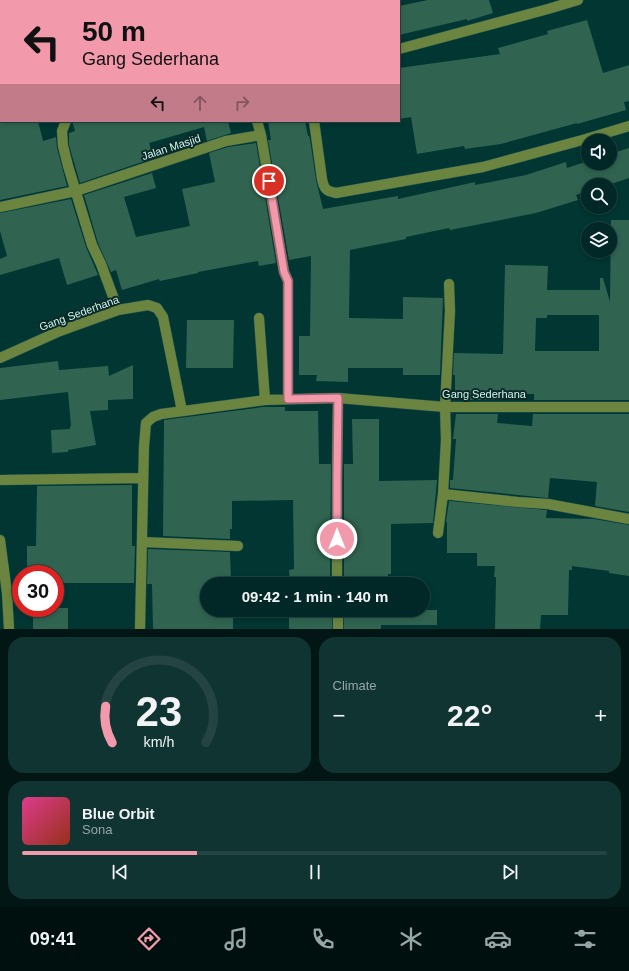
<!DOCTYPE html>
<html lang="en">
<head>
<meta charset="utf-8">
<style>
	body { margin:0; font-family:Arial,sans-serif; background:#0f3432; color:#f1f3f6; height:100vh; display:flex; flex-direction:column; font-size:15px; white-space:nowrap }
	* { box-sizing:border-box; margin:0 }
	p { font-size:13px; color:#96a6a7 }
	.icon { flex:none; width:22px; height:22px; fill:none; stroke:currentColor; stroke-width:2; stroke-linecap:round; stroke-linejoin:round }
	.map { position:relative; height:629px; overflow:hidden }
	.sheet { display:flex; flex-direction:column; gap:8px; padding:8px; background:#011615; flex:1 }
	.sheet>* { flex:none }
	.top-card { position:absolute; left:0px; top:0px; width:400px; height:122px; box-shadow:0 2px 6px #0003,0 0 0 1px #234443; background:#f29aac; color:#111; overflow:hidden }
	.fabs { position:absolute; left:581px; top:134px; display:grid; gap:8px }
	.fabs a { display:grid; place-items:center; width:36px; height:36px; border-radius:50%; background:#012826; box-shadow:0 2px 6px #0003,0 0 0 1px #234443; font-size:20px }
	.speed { position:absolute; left:12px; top:565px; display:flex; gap:8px; font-size:20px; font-weight:700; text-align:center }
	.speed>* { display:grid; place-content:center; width:52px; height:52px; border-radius:50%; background:#012826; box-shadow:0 2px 6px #0003,0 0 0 1px #234443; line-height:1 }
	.speed .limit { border:6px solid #d22; background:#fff; color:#111 }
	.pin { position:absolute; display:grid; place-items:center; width:34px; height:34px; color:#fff; margin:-17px; border:2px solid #fff; border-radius:50%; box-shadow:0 1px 4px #0007 }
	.me { position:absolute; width:44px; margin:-22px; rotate:0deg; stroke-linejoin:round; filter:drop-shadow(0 0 3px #0008) }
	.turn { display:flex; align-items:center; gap:14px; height:84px; padding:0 16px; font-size:18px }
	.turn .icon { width:52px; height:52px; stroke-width:2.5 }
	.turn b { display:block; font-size:28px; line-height:34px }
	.lanes { display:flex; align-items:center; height:38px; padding:0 16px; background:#0003; justify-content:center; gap:20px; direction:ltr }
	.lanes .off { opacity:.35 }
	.big { font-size:30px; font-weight:800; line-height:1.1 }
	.sheet .widget { flex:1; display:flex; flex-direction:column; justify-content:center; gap:6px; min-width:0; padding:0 14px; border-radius:16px; background:#0f3432 }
	.sheet .dial { align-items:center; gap:0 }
	.dial svg { height:104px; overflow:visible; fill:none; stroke:#234443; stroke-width:7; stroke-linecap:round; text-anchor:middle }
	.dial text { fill:#f1f3f6; stroke:none }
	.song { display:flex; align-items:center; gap:12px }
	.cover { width:48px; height:48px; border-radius:6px; background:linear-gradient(135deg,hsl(330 70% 55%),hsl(10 70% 35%)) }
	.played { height:4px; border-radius:2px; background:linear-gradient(90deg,#f29aac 30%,#234443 30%) }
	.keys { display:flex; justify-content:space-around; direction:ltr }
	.heat { display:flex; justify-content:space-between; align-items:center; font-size:22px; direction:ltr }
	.sheet .tiles { flex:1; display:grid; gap:8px; grid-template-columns:1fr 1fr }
	.widget:last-child { grid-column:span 2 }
	.trip { position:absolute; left:200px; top:577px; width:230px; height:40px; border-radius:20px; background:#012826; box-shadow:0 2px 6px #0003,0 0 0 1px #234443; font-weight:800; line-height:40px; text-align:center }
	.tabs { display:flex; height:64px; justify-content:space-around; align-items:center; background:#00100f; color:#96a6a7 }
	.tabs .icon { width:28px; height:28px }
	.tabs .active { color:#f29aac }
	.tabs b { font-size:18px; color:#f1f3f6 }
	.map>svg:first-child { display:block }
	.building { fill:#306450; fill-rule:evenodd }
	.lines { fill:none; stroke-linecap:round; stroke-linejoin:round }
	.minor-casing { stroke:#225551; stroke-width:11 }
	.minor { stroke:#6b8540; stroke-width:10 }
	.route-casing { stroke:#9d6470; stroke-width:10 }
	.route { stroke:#f29aac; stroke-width:7 }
	.labels { text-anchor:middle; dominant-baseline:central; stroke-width:4; stroke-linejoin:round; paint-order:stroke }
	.street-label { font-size:11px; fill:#cdf7f1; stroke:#0d2a27 }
</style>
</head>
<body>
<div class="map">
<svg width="629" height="629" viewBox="0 0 629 629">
	<rect width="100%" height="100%" fill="#013632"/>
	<path class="building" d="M428 0H489L493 13 467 21V19L399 35V6Z
		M587 20 603 73 629 65V101L624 102 626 110 577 124V123L501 144 465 149 464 146 417 154 411 117 399 119V68L500 54 498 48 548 34 547 31Z
		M0 121H38L43 141 56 137 57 148 67 186 0 200Z
		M72 121H228L231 133 207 141 204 127 149 143 153 155 147 157 148 160 80 183 69 145V133L75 131Z
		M268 121H305L308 136H309L310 139 316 180 323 209 398 196V199L475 182V185L526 175 566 162 567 168 588 161V163H610V154L629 148V178L608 185H588V191L576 195 578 200 536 213 450 230 449 228 406 237V239L350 250 349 318 403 319V297L443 298 440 375H403V368H348V382L316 381 317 375H299V336H310L311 256 289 260 268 140H271Z
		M256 143 276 263 259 266 258 261 198 272V273L160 281 159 279 122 290 116 270 111 272 98 243 84 195 152 173 156 188 124 197 136 237 190 226 182 189 215 182 209 153 228 147Z
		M71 199 86 247 98 275 67 285 59 258 0 275V259L7 256 0 231V213Z
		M611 220H629V400H534V394H500V400H457L458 392H455V375H453L454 353 503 354 505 265 548 266 547 290H600V278H603L610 302ZM547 315H599V351H535L536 318H547Z
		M187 320H234L233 368H186Z
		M58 361 59 370 108 366 109 376 133 365V399L108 400V410L90 411 96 445 68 450V452L52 453 51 430 70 429V427L71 426 68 392 0 400V368Z
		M263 407H285V411H318L319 464H331L330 584H290L289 570 294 569 293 500 232 501V529H230V539L163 536 164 420Z
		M456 414H498L497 423 532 426 533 414H629V512L595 506 597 482 550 478 548 498 450 488V480H453L456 439H453Z
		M352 419H379V481L437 480 433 523 391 524V574H388V584H344V464H353Z
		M132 485V546H135L134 583H55V574H27V546H36L37 486Z
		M449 501 547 510 546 518 594 519 629 525V576L609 573V571L572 566V570H569L568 615H541L540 629H495L496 577H494L495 566H477V553H447V522H446Z
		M148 549 230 552 231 580H250V584H207V610H250V614L233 615V629H153L152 584H147Z
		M33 608H68V629H33Z
		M289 610H332V629H289Z
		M344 610H437V625H381V629H344Z"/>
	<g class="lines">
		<g class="minor-casing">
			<path id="minor" d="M42 0 43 1
				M225 0V1
				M120 1 123 0
				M399 49 548 9 578 0
				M0 54H1
				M66 121 62 131 63 146 68 166 92 245 101 264 118 310
				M257 121 261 135 284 272 288 281V399
				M314 121 322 179C324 189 326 191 336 193L483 167 586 139 629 126
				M0 207 76 191 226 141 261 135
				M259 318 265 400
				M0 358 60 331 118 310 148 305 157 308 163 317 182 411
				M0 480 143 478
				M443 494 518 502 548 504 629 519
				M438 533 443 494 446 440 445 407 450 311 449 284
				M0 540 7 593 9 629
				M142 542 238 546
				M337 584V478L338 398
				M338 610V629
				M140 629 144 446 146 423 153 417 161 414 265 400 338 398 445 407H629"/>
		</g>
		<use href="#minor" class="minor"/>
	</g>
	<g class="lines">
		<g class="route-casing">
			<path id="route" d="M269 181 284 272 288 281V399L338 398 337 478V539"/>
		</g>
		<use href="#route" class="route"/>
	</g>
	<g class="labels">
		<g class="street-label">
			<text transform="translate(171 147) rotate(-18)">Jalan Masjid</text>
			<text transform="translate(79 313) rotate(-20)">Gang Sederhana</text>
			<text x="484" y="394">Gang Sederhana</text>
		</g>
	</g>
</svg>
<div class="fabs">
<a><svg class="icon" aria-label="sound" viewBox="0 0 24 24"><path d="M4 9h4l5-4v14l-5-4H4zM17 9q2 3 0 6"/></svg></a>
<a><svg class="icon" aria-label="search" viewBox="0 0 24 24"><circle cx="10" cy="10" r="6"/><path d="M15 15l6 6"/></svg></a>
<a><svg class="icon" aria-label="layers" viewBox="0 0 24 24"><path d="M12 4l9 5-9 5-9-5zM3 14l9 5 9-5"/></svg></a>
</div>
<div class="speed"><div class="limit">30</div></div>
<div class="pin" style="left:269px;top:181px;background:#d93025"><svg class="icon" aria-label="arrive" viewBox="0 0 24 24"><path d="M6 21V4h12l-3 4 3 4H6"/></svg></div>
<svg class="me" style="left:337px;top:539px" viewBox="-20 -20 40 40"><circle r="17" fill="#f29aac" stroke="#fff" stroke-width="3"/><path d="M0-11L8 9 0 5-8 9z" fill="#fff"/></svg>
<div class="trip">09:42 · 1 min · 140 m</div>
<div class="top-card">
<div class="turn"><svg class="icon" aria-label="left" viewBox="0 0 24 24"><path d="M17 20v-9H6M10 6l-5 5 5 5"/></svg><div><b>50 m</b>Gang Sederhana</div></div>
<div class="lanes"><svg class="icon" aria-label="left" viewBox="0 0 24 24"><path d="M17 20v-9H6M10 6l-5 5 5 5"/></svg><svg class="icon off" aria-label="ahead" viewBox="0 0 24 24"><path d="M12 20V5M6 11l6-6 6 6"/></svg><svg class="icon off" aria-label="right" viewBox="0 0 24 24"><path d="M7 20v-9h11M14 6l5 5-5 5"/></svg></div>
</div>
</div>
<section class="sheet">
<div class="tiles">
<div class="widget dial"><svg viewBox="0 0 100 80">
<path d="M14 69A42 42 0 1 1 86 69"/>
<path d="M14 69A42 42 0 0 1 9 41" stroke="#f29aac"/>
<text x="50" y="56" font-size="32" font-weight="700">23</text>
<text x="50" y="72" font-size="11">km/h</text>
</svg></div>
<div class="widget"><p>Climate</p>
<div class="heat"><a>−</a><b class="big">22°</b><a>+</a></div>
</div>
<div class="widget">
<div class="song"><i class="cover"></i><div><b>Blue Orbit</b><p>Sona</p></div></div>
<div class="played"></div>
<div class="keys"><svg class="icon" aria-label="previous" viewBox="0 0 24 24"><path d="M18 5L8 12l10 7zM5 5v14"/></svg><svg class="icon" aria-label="pause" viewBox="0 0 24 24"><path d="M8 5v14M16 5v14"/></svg><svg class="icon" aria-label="next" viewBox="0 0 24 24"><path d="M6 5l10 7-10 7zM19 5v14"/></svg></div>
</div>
</div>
</section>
<nav class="tabs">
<b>09:41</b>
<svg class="icon active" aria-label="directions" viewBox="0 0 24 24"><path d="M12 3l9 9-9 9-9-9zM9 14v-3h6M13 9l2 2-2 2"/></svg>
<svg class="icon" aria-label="music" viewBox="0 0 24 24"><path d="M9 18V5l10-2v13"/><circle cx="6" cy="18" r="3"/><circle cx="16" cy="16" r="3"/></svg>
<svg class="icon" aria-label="phone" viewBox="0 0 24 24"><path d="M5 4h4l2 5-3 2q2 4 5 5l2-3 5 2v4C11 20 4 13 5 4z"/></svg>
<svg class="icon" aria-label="climate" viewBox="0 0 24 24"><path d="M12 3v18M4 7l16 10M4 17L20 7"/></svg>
<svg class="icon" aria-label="car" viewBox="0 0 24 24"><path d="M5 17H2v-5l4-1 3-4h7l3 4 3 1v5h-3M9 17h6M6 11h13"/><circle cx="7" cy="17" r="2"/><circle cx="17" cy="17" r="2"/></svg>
<svg class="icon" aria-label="filters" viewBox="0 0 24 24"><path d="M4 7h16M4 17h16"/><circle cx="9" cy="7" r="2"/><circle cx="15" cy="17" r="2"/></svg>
</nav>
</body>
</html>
